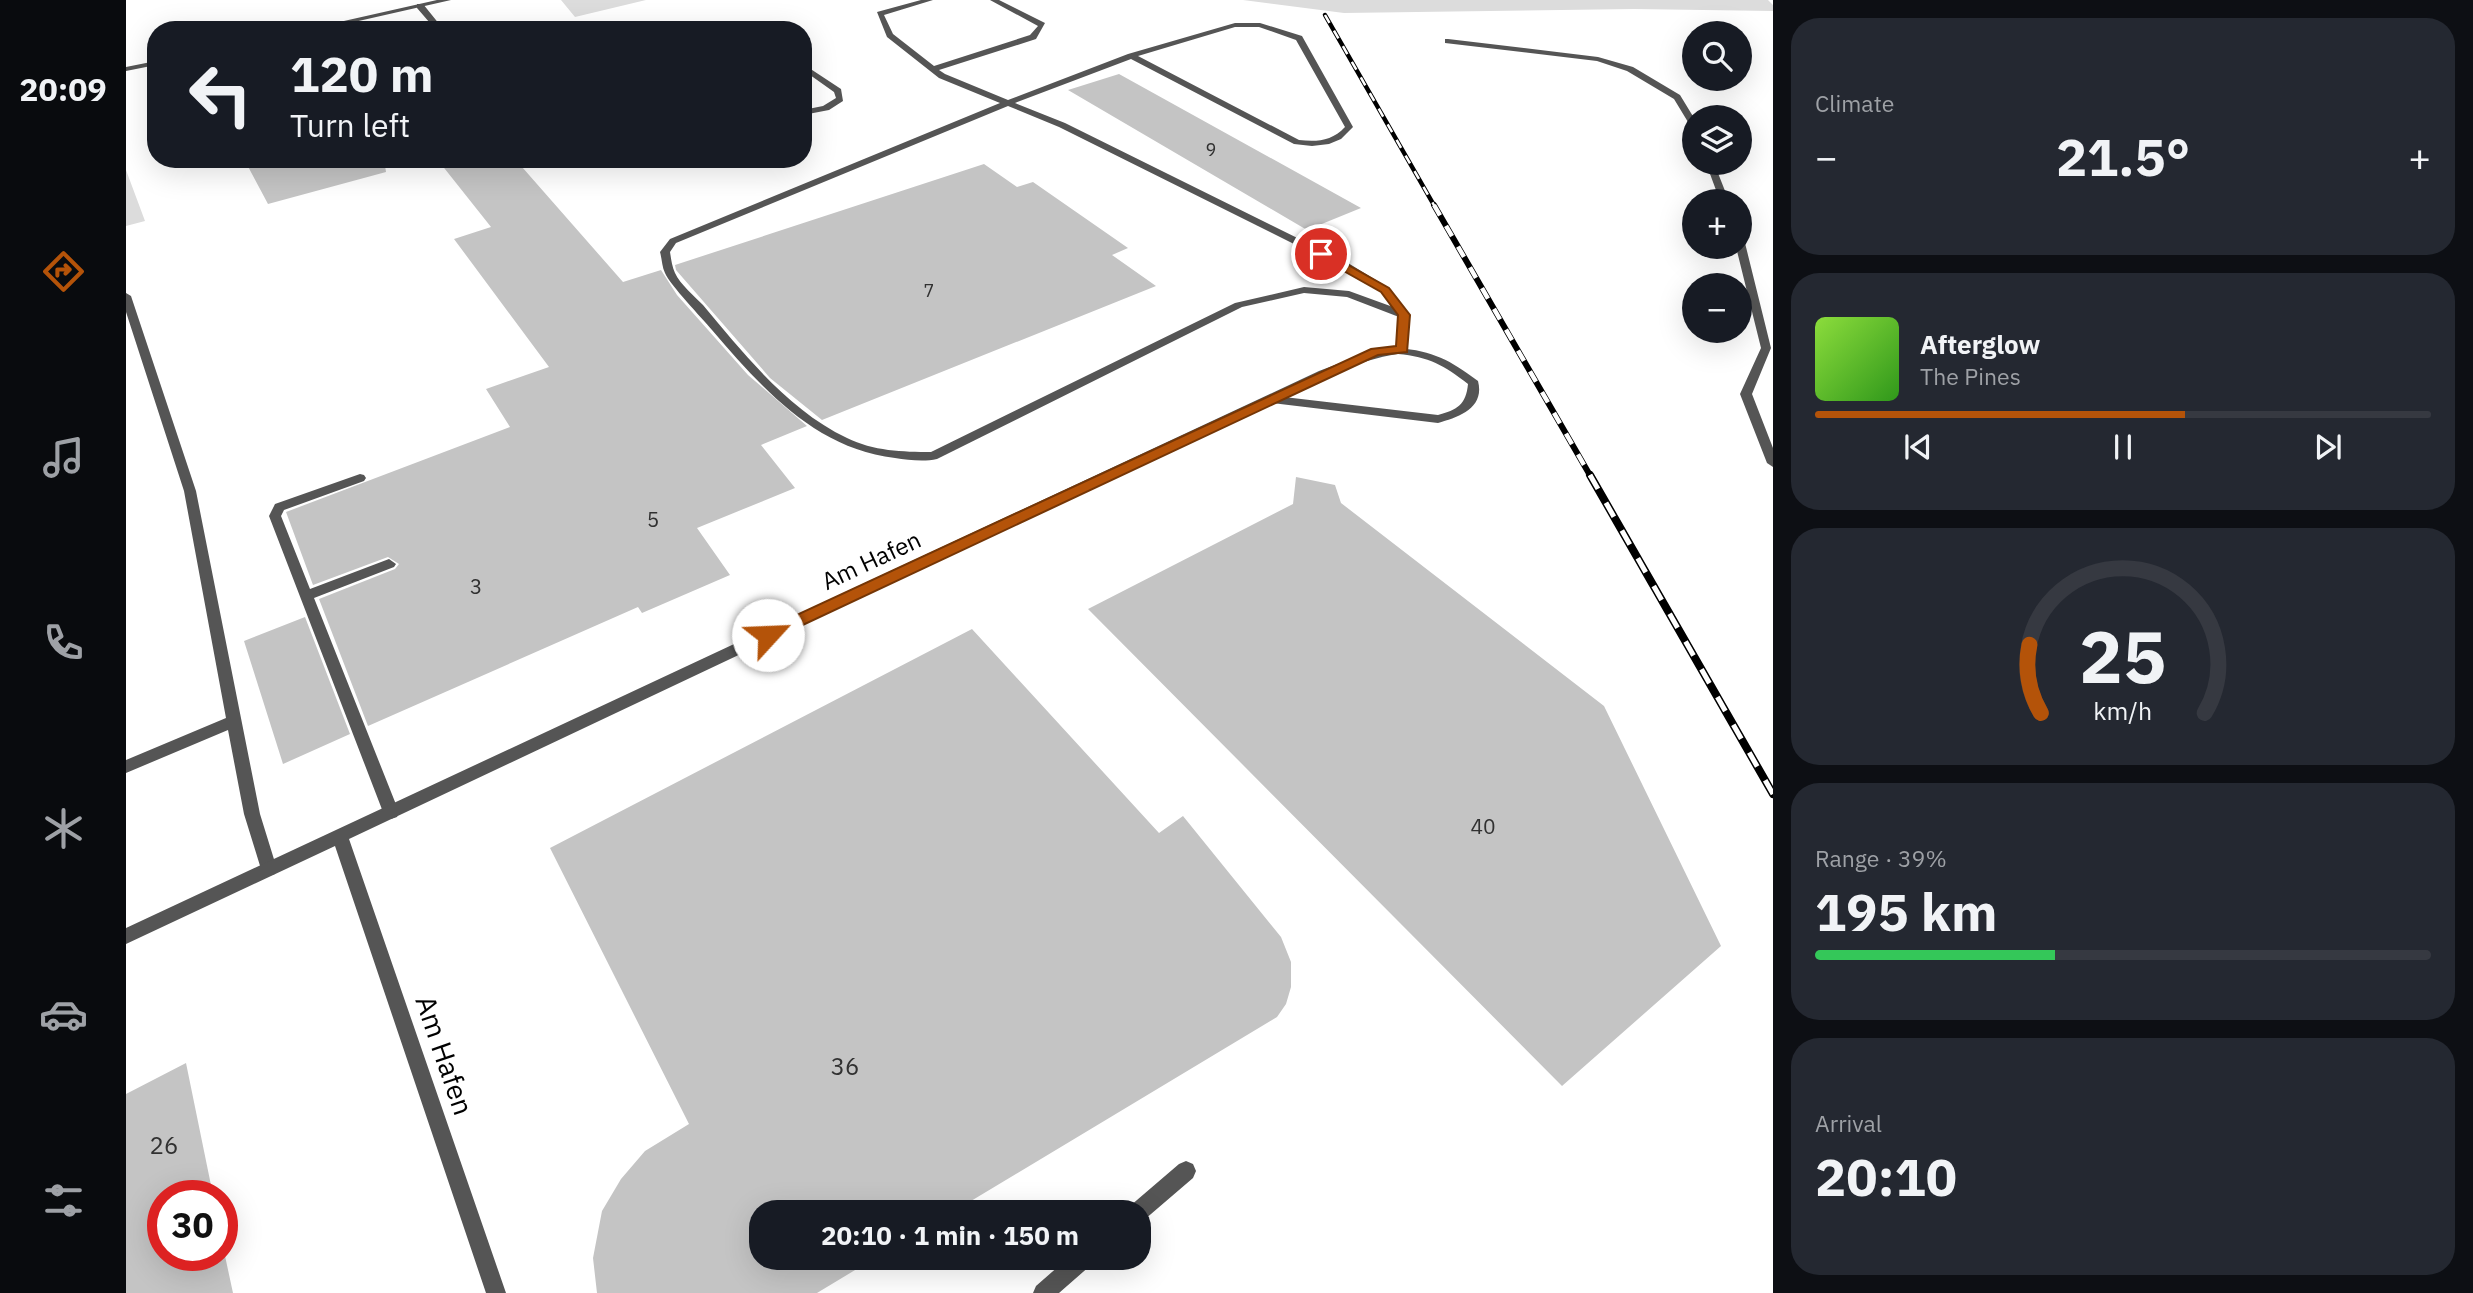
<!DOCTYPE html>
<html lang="en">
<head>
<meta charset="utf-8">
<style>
	body { margin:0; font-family:"IBM Plex Sans",sans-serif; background:#242831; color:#f1f3f6; height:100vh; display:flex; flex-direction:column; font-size:26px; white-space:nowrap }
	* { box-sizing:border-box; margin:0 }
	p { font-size:23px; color:#9ea1a6 }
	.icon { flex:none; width:38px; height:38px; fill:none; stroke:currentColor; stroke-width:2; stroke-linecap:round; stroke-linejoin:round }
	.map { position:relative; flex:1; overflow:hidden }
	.side { display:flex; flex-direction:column; gap:18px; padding:18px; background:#0d0f14; width:700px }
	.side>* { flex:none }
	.banner { position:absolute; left:21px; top:21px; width:665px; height:147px; border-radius:28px; box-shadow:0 7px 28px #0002; background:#171b24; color:#f1f3f6; overflow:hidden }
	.fabs { position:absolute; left:1556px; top:21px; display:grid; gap:14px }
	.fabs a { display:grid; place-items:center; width:70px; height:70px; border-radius:50%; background:#171b24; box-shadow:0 7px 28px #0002; font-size:35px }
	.speed { position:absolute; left:21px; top:1180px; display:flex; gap:14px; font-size:35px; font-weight:700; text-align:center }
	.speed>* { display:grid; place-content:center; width:91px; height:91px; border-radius:50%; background:#171b24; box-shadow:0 7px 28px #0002; line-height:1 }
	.speed .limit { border:10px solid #d22; background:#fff; color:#111 }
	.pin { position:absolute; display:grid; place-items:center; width:60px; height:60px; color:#fff; margin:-30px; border:4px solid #fff; border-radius:50%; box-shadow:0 2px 7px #0007 }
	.me { position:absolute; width:77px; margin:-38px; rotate:65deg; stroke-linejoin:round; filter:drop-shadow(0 0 5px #0008) }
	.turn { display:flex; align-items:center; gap:24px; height:147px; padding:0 28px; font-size:32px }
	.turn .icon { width:91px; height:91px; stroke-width:2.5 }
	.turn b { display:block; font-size:49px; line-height:60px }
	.big { font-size:52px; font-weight:700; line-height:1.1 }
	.side .widget { flex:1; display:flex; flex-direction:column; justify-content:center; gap:10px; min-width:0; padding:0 24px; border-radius:28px; background:#242831 }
	.side .dial { align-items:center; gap:0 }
	.dial svg { height:182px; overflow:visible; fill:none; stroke:#363941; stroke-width:7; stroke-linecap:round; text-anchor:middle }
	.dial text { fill:#f1f3f6; stroke:none }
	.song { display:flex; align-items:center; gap:21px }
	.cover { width:84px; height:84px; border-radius:10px; background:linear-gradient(135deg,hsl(90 70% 55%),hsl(110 70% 35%)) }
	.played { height:7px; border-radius:4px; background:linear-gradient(90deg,#b45309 60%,#363941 60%) }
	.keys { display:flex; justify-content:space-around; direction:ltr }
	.heat { display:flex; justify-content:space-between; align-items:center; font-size:38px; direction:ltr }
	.charge { height:10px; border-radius:5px; background:linear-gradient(90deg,#34c759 39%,#363941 0) }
	.trip { position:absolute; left:623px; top:1200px; width:402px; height:70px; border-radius:28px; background:#171b24; box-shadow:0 7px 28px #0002; font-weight:700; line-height:70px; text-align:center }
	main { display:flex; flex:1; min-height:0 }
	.tab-bar { display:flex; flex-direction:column; width:126px; justify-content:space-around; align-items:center; background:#090b0e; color:#9ea1a6 }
	.tab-bar .icon { width:49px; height:49px }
	.tab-bar .selected { color:#b45309 }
	.tab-bar b { font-size:32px; color:#f1f3f6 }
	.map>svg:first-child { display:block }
	.green { fill:#dcdcdc }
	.building { fill:#c4c4c4 }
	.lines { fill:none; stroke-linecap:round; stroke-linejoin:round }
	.service { fill:#555; fill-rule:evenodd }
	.minor { fill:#555; fill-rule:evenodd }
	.rail-far2-casing { stroke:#000; stroke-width:4.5 }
	.rail-far1-casing { stroke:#000; stroke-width:6 }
	.rail-casing { stroke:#000; stroke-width:8 }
	.rail-far2 { stroke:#fff; stroke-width:2.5; stroke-dasharray:9; stroke-linecap:butt }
	.rail-far1 { stroke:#fff; stroke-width:4.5; stroke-dasharray:12; stroke-linecap:butt }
	.rail { stroke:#fff; stroke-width:5; stroke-dasharray:16; stroke-linecap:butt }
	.route { fill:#b45309; stroke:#753606; stroke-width:2 }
	.labels { text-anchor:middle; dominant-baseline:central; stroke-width:5; stroke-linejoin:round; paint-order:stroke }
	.far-number-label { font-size:18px; fill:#313131 }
	.number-label { font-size:21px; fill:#313131 }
	.street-label { font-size:24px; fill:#000; stroke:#fff }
	.near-number-label { font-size:24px; fill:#313131 }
	.near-street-label { font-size:28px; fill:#000; stroke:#fff }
</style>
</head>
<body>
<main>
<nav class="tab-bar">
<b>20:09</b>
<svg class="icon selected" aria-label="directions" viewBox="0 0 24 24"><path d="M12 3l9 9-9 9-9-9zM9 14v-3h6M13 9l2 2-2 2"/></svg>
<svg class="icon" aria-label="music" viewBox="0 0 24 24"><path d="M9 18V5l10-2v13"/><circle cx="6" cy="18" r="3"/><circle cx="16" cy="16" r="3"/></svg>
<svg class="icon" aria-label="phone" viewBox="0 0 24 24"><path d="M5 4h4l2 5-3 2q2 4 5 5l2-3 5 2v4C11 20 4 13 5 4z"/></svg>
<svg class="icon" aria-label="climate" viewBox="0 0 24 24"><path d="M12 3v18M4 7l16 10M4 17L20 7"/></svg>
<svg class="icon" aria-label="car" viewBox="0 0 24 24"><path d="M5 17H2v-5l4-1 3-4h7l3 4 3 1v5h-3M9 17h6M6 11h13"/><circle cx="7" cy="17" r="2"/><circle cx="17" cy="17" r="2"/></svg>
<svg class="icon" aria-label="filters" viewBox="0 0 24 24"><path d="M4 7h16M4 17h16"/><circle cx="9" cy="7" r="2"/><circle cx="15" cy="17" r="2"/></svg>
</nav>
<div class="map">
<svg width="1647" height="1293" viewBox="0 0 1647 1293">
	<rect width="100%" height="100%" fill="#fff"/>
	<path class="green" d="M435 0H520L449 17Z
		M1117 0H1642L1647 5V11L1508 9 1218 13Z
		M0 170 19 221 0 226Z"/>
	<path class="building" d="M993 74 1235 208 1181 230 942 90Z
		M118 159H258L260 172 142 204Z
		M311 159H389L497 282 535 270 551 295 622 375 681 426 635 445 669 488 571 528 604 575 516 613 512 607 242 726 193 599 269 569 273 564 262 557 187 585 160 512 384 427 360 389 423 367 328 239 365 227Z
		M858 164 891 187 907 182 1002 248 986 255 1030 286 696 420 644 378 550 270 549 265Z
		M1170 477 1209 485 1215 503 1478 706 1595 946 1436 1086 962 609 1167 504Z
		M179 617 224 734 157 764 118 641Z
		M846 629 1033 833 1057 816 1155 937 1165 962V987L1160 1004 1151 1017 825 1213H635V1258H749L691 1293H471L467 1258 476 1211 495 1179 519 1151 563 1124 424 848Z
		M60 1063 87 1195H37V1255H96V1242L107 1293H0V1094Z"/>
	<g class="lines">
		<path class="service" d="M795 0H807L758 15 767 34 808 66 904 35 912 26 864 0H873L919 23 910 39 813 70 819 74 882 100 1002 54 1109 23H1134L1176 36 1227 127 1215 139 1203 144 1186 146 1168 144 1005 59 889 103 939 123 1222 263 1263 288 1283 315 1280 351H1272L1271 349 1273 317 1221 297 1178 293 1116 307 811 459C798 462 782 460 769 458 689 449 635 387 586 330 576 318 544 285 539 273 536 267 536 259 534 252L544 239 874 103 813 78 761 37 751 12ZM1109 27H1133L1170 40 1219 127C1206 141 1191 142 1173 140L1012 56ZM882 106 933 127 1214 267 1255 292 1267 307 1223 291 1178 287 1109 303 805 452C777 452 747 451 721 438 662 410 618 354 577 305 568 296 554 284 549 273 546 267 545 258 544 252L550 243Z
			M291 4H297L318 30H310L291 8Z
			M1322 39 1472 57 1507 67 1554 95 1568 118V128L1565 127 1548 99 1501 71 1471 61 1319 43V39Z
			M677 64 715 89 717 101 703 110 677 115V110L697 106 710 98 708 92 677 70Z
			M442 159H500L462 166Z
			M1580 163H1588L1603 201H1594Z
			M1614 240 1619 243 1645 348 1626 394 1647 448V467L1641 463 1614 394 1635 348 1610 247H1614Z
			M0 293 5 296 70 491 134 814 151 869 149 874 143 876 137 874 135 869 118 814 102 730 0 773V760L100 718 58 491 0 312Z
			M234 474 238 475 240 478 238 481 158 510 155 516 184 589 263 559 270 564 268 567 188 598 273 812 271 817 265 819 259 817 257 812 143 516 149 504Z
			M1060 1161 1067 1164 1070 1171 1067 1178 1018 1220 1013 1222V1213H1001L1004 1206 1053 1164Z
			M942 1258H968L965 1265 933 1293H907L910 1286Z"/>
		<path class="minor" d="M311 0H325L193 30H178Z
			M30 61V65L0 71V67Z
			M1272 348C1307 351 1324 360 1352 381 1359 408 1333 417 1312 423L1146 403 223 839 380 1293H360L209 846 0 944V928L1193 371 1243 352ZM1272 354C1303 357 1318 365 1342 384 1340 405 1331 410 1312 415L1158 397C1196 379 1231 360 1272 354Z"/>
		<g class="rail-far2-casing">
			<path id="rail-far2" d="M1199 15 1309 207"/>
		</g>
		<g class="rail-far1-casing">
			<path id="rail-far1" d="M1308 205 1465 477"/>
		</g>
		<g class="rail-casing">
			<path id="rail" d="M1464 475 1647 794"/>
		</g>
		<use href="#rail-far2" class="rail-far2"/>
		<use href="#rail-far1" class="rail-far1"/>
		<use href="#rail" class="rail"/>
	</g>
	<path class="route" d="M1191 252H1199L1263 288 1284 315 1281 352 1252 355 647 639H636V631L1245 349 1270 346 1272 315 1255 292 1191 256Z"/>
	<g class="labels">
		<g class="far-number-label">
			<text x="1085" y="149">9</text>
			<text x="803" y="290">7</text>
		</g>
		<g class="number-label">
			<text x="527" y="519">5</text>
			<text x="350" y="586">3</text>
			<text x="1357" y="826">40</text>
		</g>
		<g class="street-label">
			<text transform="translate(745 560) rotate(-25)">Am Hafen</text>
		</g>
		<g class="near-number-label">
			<text x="719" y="1066">36</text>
			<text x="38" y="1145">26</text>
		</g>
		<g class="near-street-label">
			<text transform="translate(319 1055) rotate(71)">Am Hafen</text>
		</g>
	</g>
</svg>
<div class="fabs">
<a><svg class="icon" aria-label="search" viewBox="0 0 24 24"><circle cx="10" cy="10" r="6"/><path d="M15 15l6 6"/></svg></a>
<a><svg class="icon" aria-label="layers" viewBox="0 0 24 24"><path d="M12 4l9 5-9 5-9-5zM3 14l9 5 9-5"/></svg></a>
<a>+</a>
<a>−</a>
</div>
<div class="speed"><div class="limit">30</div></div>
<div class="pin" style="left:1195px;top:254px;background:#d93025"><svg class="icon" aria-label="arrive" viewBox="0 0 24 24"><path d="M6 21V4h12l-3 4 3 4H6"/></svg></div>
<svg class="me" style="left:642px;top:635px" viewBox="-20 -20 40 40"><circle r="19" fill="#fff"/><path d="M0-13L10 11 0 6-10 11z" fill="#b45309"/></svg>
<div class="trip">20:10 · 1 min · 150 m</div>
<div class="banner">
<div class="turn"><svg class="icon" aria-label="left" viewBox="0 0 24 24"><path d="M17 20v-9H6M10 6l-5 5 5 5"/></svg><div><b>120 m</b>Turn left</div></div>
</div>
</div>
<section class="side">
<div class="widget"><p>Climate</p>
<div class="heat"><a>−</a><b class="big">21.5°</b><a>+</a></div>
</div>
<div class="widget">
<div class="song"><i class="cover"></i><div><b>Afterglow</b><p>The Pines</p></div></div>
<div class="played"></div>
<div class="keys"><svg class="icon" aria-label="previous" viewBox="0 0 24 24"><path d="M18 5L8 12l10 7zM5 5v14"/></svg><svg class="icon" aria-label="pause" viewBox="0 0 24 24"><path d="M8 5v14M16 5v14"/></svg><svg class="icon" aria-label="next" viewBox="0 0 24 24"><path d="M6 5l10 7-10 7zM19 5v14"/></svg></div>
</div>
<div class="widget dial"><svg viewBox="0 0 100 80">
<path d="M14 69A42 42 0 1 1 86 69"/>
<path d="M14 69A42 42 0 0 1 9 39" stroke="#b45309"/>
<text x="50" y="56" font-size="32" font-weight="700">25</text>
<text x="50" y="72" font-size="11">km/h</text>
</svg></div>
<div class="widget"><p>Range · 39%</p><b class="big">195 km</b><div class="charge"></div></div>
<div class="widget"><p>Arrival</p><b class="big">20:10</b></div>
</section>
</main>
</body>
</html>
